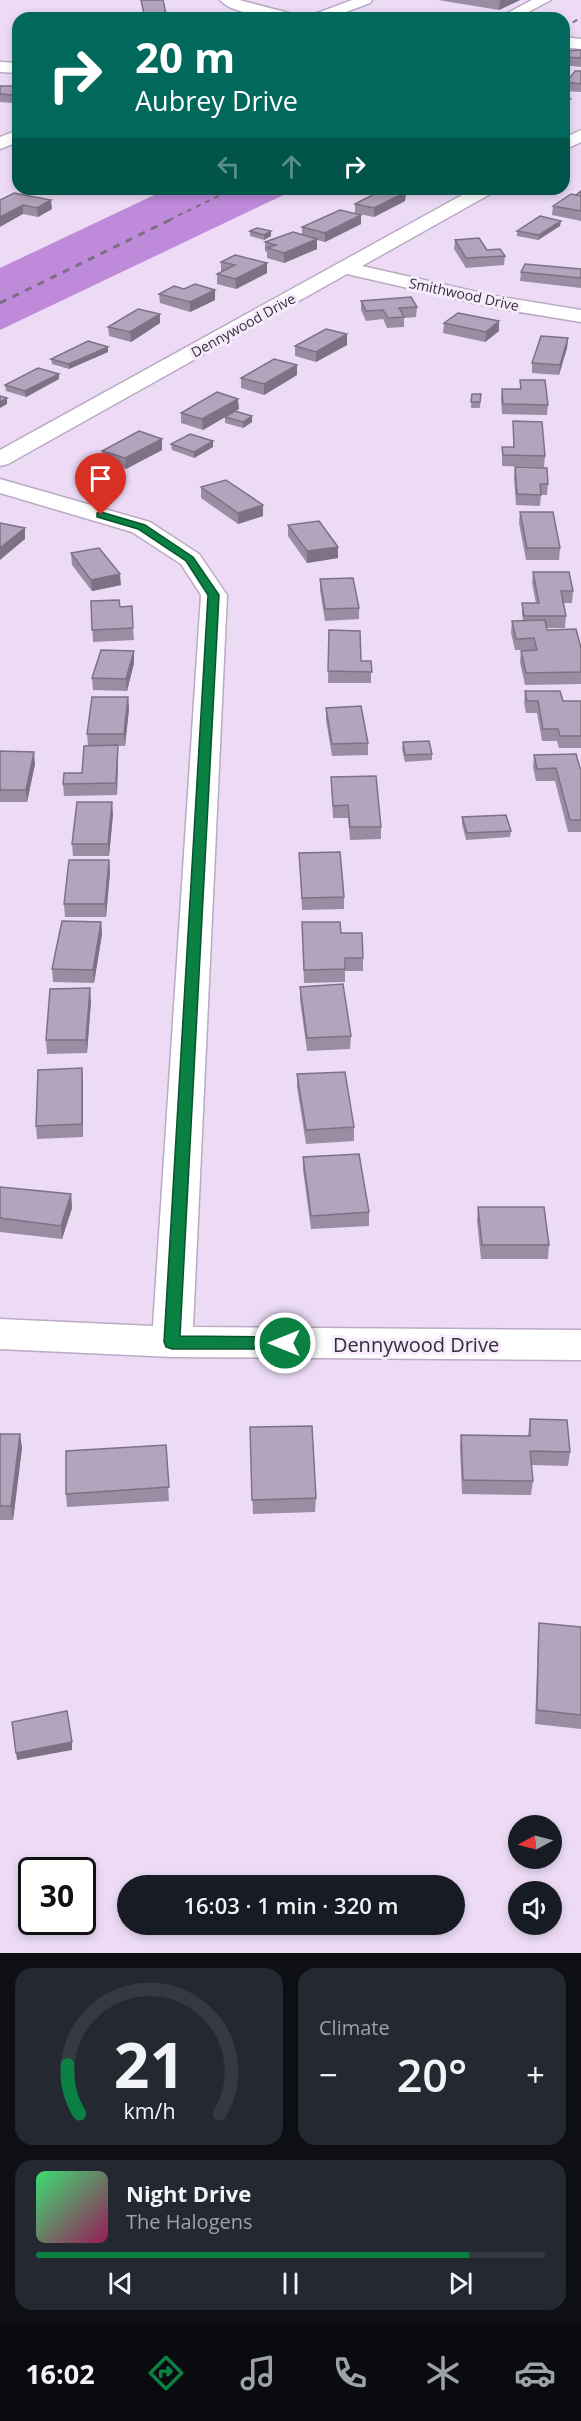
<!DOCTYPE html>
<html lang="en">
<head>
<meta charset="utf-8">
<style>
	body { margin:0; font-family:"Open Sans",sans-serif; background:#242831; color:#f1f3f6; height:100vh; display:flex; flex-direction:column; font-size:22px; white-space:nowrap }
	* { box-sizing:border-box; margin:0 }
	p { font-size:20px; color:#9ea1a6 }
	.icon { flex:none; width:33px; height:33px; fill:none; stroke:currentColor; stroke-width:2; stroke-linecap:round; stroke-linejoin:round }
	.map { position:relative; height:1953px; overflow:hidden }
	.sheet { display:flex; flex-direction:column; gap:15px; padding:15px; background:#0d0f14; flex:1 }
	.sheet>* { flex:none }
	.hud { position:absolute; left:12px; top:12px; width:558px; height:183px; border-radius:18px; box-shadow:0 3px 9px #0003; background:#00695c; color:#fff; overflow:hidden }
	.needle { width:39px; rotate:263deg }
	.buttons { position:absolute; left:508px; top:1815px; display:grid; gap:12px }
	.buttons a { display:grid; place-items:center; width:54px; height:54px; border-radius:50%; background:#171b24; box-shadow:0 3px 9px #0003; font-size:30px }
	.speed { position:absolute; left:18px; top:1857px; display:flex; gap:12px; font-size:30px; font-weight:700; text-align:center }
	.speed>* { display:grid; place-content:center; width:78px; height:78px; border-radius:50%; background:#171b24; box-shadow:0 3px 9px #0003; line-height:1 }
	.speed .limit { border:3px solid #111; border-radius:9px; background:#fff; color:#111 }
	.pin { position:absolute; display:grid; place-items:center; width:51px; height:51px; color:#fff; margin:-62px -26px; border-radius:50% 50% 50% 0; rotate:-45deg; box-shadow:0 0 6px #0007 }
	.pin .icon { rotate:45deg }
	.me { position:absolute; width:66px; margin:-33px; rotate:270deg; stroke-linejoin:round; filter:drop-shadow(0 0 4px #0008) }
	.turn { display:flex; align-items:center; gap:21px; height:126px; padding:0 24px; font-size:27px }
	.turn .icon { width:78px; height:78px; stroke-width:2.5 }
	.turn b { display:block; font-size:42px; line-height:51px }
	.lanes { display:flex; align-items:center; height:57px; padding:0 24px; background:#0003; justify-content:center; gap:30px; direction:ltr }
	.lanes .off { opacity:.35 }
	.big { font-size:45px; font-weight:600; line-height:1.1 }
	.sheet .tile { flex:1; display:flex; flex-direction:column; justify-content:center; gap:9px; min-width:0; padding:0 21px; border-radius:18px; background:#242831 }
	.sheet .dial { align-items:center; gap:0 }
	.dial svg { height:156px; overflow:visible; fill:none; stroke:#363941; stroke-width:7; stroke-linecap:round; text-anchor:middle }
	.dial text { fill:#f1f3f6; stroke:none }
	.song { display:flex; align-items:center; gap:18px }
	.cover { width:72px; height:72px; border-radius:9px; background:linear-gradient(135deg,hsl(140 70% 55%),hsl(330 70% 35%)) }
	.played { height:6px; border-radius:3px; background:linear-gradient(90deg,#0b8043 85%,#363941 85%) }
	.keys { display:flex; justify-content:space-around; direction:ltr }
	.heat { display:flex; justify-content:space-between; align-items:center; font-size:33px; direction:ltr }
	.sheet .tiles { flex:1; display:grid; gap:15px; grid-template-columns:1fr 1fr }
	.tile:last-child { grid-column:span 2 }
	.trip { position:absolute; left:117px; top:1875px; width:348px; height:60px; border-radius:30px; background:#171b24; box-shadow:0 3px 9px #0003; font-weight:600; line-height:60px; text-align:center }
	.tabs { display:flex; height:96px; justify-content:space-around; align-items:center; background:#090b0e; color:#9ea1a6 }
	.tabs .icon { width:42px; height:42px }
	.tabs .active { color:#0b8043 }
	.tabs b { font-size:27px; color:#f1f3f6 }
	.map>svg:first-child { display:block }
	.forest { fill:#c08adb }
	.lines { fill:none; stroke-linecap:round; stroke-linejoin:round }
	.minor-casing { stroke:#baaac3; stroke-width:3 }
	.minor { fill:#fff; fill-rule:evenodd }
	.rail-far1 { stroke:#7b7080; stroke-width:2; stroke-dasharray:5 5; stroke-linecap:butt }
	.rail { stroke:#7b7080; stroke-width:3; stroke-dasharray:7 7; stroke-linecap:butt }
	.wall { fill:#9a8ca2 }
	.shaded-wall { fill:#7d7284 }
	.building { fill:#b3a3bc; stroke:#7d7284; stroke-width:1.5 }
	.route { fill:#0b8043; stroke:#07532c; stroke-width:1.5 }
	.labels { text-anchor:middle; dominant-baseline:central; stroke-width:6; stroke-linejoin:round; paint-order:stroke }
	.far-street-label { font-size:14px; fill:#352e38; stroke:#f6ecfc }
	.near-street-label { font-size:20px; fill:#352e38; stroke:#f6ecfc }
</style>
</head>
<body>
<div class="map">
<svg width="581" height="1953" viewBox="0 0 581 1953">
	<rect width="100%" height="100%" fill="#eddbf6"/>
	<path class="forest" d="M167 189H296L0 330V268Z"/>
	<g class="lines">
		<g class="minor-casing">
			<path id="minor" d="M220 0H239L297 15 299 18C279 18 234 16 220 0Z
				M352 0H372L370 3 330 18H310L312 15Z
				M532 0H551L517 18H498Z
				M564 37 581 39V49L564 47Z
				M0 62 18 63V73L0 72Z
				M18 130V142L0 149V137Z
				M581 130V142L564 150V138Z
				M473 189H495L492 193 362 266 495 296 581 310V322L495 308 347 274 8 464 0 466V450Z
				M0 479 150 522 199 554 227 595 193 1327 581 1330V1360L172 1357 0 1349V1319L153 1326 201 595 181 564 132 532 0 493Z"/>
		</g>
		<use href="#minor" class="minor"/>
		<path class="rail-far1" d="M564 27 581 18
			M169 220 233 189"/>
		<path class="rail" d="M0 303 172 219"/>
	</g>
	<path class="wall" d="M141 0 167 18H144Z
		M438 0H520L499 10Z
		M581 50V67L564 65V51Z
		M581 71V92L564 91V78L569 79Z
		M0 86H18V95L13 103 0 102Z
		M396 189H426L415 194 406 192 405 201 374 217 355 213V204Z
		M581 191V221L552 215 553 206 576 195Z
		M0 200 52 209 38 217 23 214Z
		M361 224 325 242 317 240V249L284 263 267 258V252L265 251V242L302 235V227Z
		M560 226 538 240 517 236V231Z
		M250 231H271V236L264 240 250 236Z
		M455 240 505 256 504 265 466 268 454 249Z
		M221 262 267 273 236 289 217 284V274L222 272 221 271Z
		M581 269V288L520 281 521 272Z
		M184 289 215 300 190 312 160 303 159 294Z
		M361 301 417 307 416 317 404 318V327L387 328 383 319 366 321 361 310Z
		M160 314V323L131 342 109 336 108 327Z
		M499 321V331L485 342 443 333 444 323Z
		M347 334V345L316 362 295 356V346Z
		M568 338 567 348 559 375 532 373V363Z
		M108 352 69 369 52 364 51 359Z
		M297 365V375L264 395 241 388V378Z
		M59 374V379L26 397 6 391 5 385Z
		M520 380 548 405 547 415 502 414 501 399 502 389H520Z
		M472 394H481L480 408H471Z
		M239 409 236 411 252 416V422L243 428 225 423V417L230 414 203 430 181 423V413Z
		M513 421 545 456 544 467 502 466V447H513Z
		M162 439V450L126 469 103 461 102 451Z
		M171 444 213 447 194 458 172 450Z
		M515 467 548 484 547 495H541L540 506 516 505 514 478Z
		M201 487 263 505V516L238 524 201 498Z
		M520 512 560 548 559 560H526L519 523Z
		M288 525 338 558 307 563 288 536Z
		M71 553 121 585 92 591 72 565Z
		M533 572 573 591 572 603H563L566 616 565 628H546L547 630 581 648V684L525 685 520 662 521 651 533 650H515L511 633 512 621H523L522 614V603H536L532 583Z
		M320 579 359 608V619L325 621 320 590Z
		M91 601 120 607 133 628 134 640 93 642Z
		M329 630 361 661H371V683H328Z
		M134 651V663L127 691 93 690 92 678Z
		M525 691 563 701H581V748H559L557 741H542L537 713H526L524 703Z
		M128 697 129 709 125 746H118V757L117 795 64 796 63 784 82 773 88 746 87 734Z
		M326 708 368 743V755L332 756 326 720Z
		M403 742 432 754V760L405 762 402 749Z
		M0 751 35 764 27 802H0Z
		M534 755 581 768V832H568L555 781H536L533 767Z
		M331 777 381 827V839L350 840 348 818H333Z
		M113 814 109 856H73L72 844Z
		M462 817 511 831 510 837 466 840 462 824Z
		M299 853 344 897V909L302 910Z
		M109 860 110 872 106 917H65L64 904Z
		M101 922 102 934 94 983 53 982 52 969Z
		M302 922 341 933 363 958V971H345V982L304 983Z
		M300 987 351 1036 350 1049 307 1051 300 1000Z
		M91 1001 87 1053 47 1054 46 1040Z
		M297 1074 354 1127V1141L306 1144 297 1087Z
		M83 1081V1137L37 1139 36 1126Z
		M303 1157 369 1212V1226L311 1229 303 1170Z
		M0 1187 71 1194 72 1208 62 1239 0 1232Z
		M478 1207 549 1245 548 1259H481L477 1221Z
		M530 1419 570 1452 568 1466 531 1465 533 1481 531 1495 462 1494 460 1448 461 1435 528 1436Z
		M250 1427 316 1498 315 1512 253 1514Z
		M0 1434H20L22 1448 13 1520H0Z
		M166 1445 169 1501 67 1507 66 1494Z
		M539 1623 581 1627V1729L535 1724 538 1637Z"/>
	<path class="shaded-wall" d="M500 0H520L499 10Z
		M18 86V95L13 103 12 95Z
		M570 99V103L564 107V102Z
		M416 189H426L415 194Z
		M406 192 405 201 374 217V208Z
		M51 200 52 209 38 217 37 208Z
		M23 205V214L0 227V217Z
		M361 215V224L325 242V233Z
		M561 221 560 226 538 240 539 235Z
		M271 231V236L264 240V235Z
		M317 239V249L284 263V253Z
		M267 263V273L236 289 235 279Z
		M215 290V300L190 312V302Z
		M160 314V323L131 342 130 332Z
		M499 321V331L485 342 486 332Z
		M347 334V345L316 362V352Z
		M568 338 567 348 559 375 560 365Z
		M108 347V352L69 369V364Z
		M297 365V375L264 395V384Z
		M59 374V379L26 397 25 391Z
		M7 398V404L0 408V402Z
		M238 399 239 409 203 430 202 419Z
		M252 416V422L243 428V422Z
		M162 439V450L126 469 125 458Z
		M213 441V447L194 458V452Z
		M263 505V516L238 524V513Z
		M25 528V539L0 560V548Z
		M338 547V558L307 563V551Z
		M120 574 121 585 92 591 91 580Z
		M134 651V663L127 691 126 679Z
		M128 697 129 709 125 746 124 734Z
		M118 745V757L117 795 116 783Z
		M34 752 35 764 27 802 26 790Z
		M112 802 113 814 109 856 108 844Z
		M109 860 110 872 106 917 105 904Z
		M101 922 102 934 94 983 93 970Z
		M90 988 91 1001 87 1053 86 1040Z
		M82 1068 83 1081V1137L82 1124Z
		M71 1194 72 1208 62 1239 61 1226Z
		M20 1434 22 1448 13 1520 11 1506Z
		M72 1742V1750L17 1760 16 1753Z"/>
	<path class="building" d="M141 0H163L167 18H145Z
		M581 50V58L564 57V51Z
		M575 71H581V84L564 82V78L569 79Z
		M0 86H18L12 95 0 94Z
		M564 98 570 99 564 102Z
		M384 189H394L406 192 374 208 355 204Z
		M581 191V196L576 195Z
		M14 193 51 200 37 208 23 205 0 217V200Z
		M571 194 581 196V211L553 206Z
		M340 210 361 215 325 233 302 227Z
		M540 216 561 221 539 235 517 231Z
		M257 228 271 231 264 235 250 231Z
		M293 232 317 239 284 253 267 248 276 245 265 242Z
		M479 238 487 250 500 249 505 256 466 258 455 240Z
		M235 255 267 263 235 279 217 274 235 265 221 262Z
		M525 264 581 269V278L521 272Z
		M195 284 215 290 190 302 159 294 174 286 184 289Z
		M411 297 417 307 399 308 404 317 388 318 383 310 366 311 361 301Z
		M138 309 160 314 130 332 108 327Z
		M458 313 499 321 486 332 444 323Z
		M326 329 347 334 316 352 295 346Z
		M541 336 568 338 560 365 532 363Z
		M88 341 108 347 69 364 51 359Z
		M274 359 297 365 264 384 241 378Z
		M38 368 59 374 25 391 5 385Z
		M520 380H545L548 405 503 404 502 389H521Z
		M217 392 238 399 202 419 181 413Z
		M472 394H481L480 402H471Z
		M0 396 7 398 0 402Z
		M235 411 252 416 243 422 225 417Z
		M513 421 542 422 545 456 503 455 502 447H514Z
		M139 431 162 439 125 458 102 451Z
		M190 434 213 441 194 452 171 444Z
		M515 467 547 468 548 484H540L541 495 517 494Z
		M226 480 263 505 238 513 201 487Z
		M520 512H553L560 548H527Z
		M319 521 338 547 307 551 288 525Z
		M0 523 25 528 0 548Z
		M99 548 120 574 91 580 71 553Z
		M533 572H569L573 591H561L566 616H524L522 603H539Z
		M353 578 359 608 325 609 320 579Z
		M119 600 120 607 132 606 133 628 92 630 91 601Z
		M545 620 547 630 576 629 581 648V672L526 673 521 651 537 650 534 638 516 639 512 621Z
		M329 630 360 631 361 661H371L372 672 328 671Z
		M101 650 134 651 126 679 92 678Z
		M525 691H560L563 701H581V736H560L558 729H543L538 701H527Z
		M92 697H128L124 734H87Z
		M361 706 368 743 332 744 326 708Z
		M429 741 432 754 405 755 403 742Z
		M118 745 116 783 63 784 64 773H82L84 746Z
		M0 751 34 752 26 790H0Z
		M576 754 580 768H581V820H570L556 768 537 769 534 755Z
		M376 776 381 827H350L348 805 333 806 331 777Z
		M77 802H112L108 844H72Z
		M506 815 511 831 467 833 462 817Z
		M340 852 344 897 302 898 299 853Z
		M69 860H109L105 904H64Z
		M62 921 101 922 93 970 52 969Z
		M302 922H340L341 933H362L363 958H345V969L304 970Z
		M343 984 351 1036 307 1038 300 987Z
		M90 988 86 1040H46L50 989Z
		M82 1068V1124L36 1126 38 1070Z
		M345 1072 354 1127 306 1130 297 1074Z
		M359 1154 369 1212 311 1216 303 1157Z
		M0 1187 71 1194 61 1226 0 1218Z
		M478 1207H544L549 1245H482Z
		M530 1419 567 1420 570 1452 530 1451 533 1481 463 1480 461 1435 530 1436Z
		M312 1426 316 1498 252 1500 250 1427Z
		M0 1434H20L11 1506H0Z
		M166 1445 169 1487 66 1494V1451Z
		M539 1623 581 1627V1715L537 1710Z
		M67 1711 72 1742 16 1753 12 1722Z"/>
	<path class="route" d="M101 512 145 525 193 557 219 595 180 1336 285 1337 291 1339 294 1343 291 1348 285 1349H172L166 1347 164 1342 208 595 186 561 138 529 97 517V513Z"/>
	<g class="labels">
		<g class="far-street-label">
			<text transform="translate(464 294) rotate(12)">Smithwood Drive</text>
			<text transform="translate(243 325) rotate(-29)">Dennywood Drive</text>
		</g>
		<g class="near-street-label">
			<text x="416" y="1344">Dennywood Drive</text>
		</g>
	</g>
</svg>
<div class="buttons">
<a><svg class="needle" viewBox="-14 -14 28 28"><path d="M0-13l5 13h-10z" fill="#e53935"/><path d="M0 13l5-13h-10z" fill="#9ea1a6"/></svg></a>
<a><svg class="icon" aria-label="sound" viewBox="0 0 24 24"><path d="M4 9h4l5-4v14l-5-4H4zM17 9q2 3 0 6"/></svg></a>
</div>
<div class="speed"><div class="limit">30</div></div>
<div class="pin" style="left:101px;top:515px;background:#d93025"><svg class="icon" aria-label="arrive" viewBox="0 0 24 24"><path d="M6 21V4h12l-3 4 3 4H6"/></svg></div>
<svg class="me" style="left:285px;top:1343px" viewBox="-20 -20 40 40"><circle r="17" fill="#0b8043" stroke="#fff" stroke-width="3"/><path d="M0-11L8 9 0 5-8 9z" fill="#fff"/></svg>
<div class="trip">16:03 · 1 min · 320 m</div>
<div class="hud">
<div class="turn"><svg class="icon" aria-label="right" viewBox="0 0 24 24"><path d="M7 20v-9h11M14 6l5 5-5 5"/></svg><div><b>20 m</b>Aubrey Drive</div></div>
<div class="lanes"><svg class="icon off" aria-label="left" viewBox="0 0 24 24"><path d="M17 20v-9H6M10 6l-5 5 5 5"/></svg><svg class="icon off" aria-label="ahead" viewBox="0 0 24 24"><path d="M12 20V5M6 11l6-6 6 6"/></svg><svg class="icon" aria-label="right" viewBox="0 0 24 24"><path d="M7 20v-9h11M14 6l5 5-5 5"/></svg></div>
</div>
</div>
<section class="sheet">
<div class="tiles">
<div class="tile dial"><svg viewBox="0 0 100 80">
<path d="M14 69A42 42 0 1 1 86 69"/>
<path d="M14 69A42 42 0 0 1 8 44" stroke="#0b8043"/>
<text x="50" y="56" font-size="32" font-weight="700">21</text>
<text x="50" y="72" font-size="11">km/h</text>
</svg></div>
<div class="tile"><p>Climate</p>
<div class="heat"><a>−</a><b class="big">20°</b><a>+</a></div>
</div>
<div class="tile">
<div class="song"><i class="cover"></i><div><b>Night Drive</b><p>The Halogens</p></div></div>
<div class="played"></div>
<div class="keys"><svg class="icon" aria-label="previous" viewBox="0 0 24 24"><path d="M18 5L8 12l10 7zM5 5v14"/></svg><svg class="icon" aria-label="pause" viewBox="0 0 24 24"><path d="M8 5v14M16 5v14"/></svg><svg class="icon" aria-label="next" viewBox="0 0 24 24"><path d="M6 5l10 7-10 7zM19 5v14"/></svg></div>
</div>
</div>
</section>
<nav class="tabs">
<b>16:02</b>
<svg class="icon active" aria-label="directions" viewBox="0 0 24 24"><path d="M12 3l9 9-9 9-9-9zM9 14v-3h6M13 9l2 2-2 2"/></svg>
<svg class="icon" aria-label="music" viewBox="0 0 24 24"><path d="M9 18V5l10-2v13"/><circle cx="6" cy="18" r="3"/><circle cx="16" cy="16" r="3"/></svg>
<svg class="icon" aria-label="phone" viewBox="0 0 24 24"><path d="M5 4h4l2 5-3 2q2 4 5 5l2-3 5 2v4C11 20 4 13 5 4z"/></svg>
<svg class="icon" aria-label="climate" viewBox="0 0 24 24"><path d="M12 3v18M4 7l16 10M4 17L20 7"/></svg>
<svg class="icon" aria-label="car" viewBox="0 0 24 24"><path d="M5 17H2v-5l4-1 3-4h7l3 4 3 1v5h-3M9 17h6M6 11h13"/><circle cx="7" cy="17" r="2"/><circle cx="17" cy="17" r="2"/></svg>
</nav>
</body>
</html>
